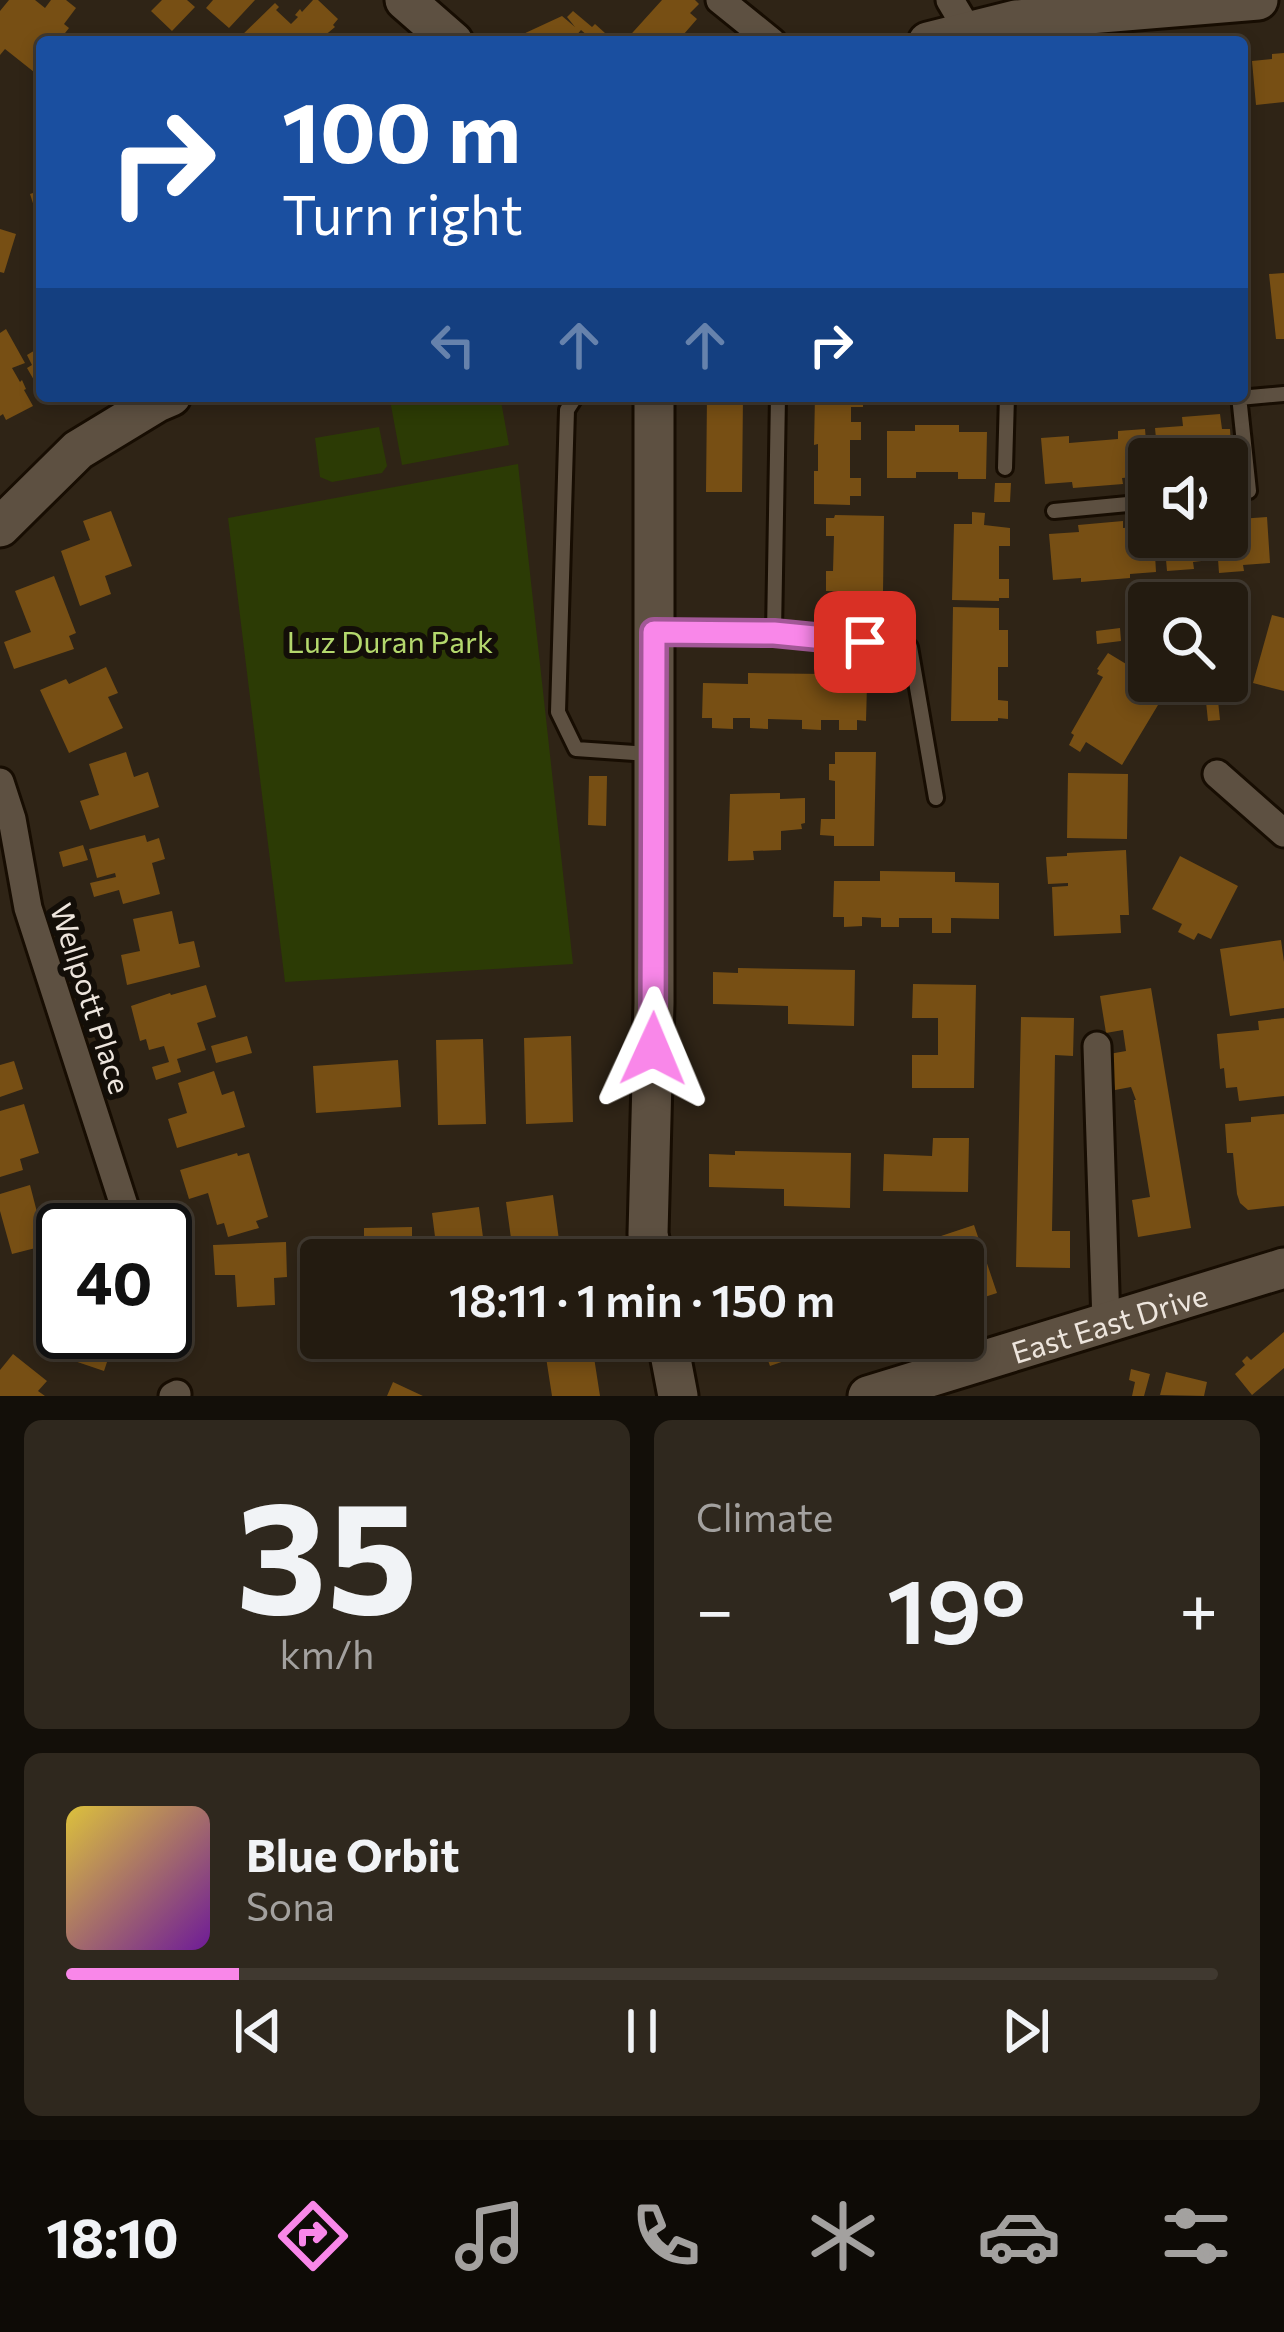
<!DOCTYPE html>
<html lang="en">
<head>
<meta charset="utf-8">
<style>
	body { margin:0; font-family:Commissioner,sans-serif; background:#2f281e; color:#f1f3f6; height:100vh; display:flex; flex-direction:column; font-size:45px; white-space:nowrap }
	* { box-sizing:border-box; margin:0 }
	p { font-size:39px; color:#a3a19f }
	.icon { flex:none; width:66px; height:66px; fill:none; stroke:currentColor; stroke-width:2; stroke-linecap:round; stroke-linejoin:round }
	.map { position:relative; height:1396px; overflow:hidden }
	.panel { display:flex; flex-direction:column; gap:24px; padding:24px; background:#130f09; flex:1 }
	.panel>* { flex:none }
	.hud { position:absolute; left:36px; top:36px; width:1212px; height:366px; border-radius:12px; box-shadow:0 6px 18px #0003,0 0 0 3px #403930; background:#1a4fa0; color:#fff; overflow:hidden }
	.buttons { position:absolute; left:1128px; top:438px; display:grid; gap:24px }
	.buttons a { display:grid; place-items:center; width:120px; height:120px; border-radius:12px; background:#231b10; box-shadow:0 6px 18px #0003,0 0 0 3px #403930; font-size:60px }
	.speed { position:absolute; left:36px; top:1203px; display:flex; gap:24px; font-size:60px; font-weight:700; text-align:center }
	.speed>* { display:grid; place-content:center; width:156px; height:156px; border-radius:50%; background:#231b10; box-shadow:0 6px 18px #0003,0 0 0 3px #403930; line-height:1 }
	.speed .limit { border:6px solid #111; border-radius:18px; background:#fff; color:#111 }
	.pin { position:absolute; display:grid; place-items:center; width:102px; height:102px; color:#fff; margin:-51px; border-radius:24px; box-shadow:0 6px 18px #0006 }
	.me { position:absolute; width:132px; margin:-66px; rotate:1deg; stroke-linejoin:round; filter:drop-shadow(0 0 9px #0008) }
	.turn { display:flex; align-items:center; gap:42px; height:252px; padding:0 48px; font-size:54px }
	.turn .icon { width:156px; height:156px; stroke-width:2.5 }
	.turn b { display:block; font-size:84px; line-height:102px }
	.lanes { display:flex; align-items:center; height:114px; padding:0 48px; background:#0003; justify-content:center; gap:60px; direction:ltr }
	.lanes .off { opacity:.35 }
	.big { font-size:90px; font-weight:600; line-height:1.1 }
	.panel .card { flex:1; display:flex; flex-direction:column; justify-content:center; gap:18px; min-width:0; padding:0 42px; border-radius:18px; background:#2f281e }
	.panel .dial { align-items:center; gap:0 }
	.dial b { font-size:156px; line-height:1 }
	.song { display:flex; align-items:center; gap:36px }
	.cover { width:144px; height:144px; border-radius:18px; background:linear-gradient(135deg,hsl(50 70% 55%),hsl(280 70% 35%)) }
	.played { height:12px; border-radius:6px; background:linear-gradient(90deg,#f987e9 15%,#403930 15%) }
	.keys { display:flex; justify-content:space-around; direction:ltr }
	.heat { display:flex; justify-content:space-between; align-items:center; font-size:66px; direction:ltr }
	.panel .tiles { flex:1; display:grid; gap:24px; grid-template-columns:1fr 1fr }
	.card:last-child { grid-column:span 2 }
	.trip { position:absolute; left:300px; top:1239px; width:684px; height:120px; border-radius:12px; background:#231b10; box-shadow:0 6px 18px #0003,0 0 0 3px #403930; font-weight:600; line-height:120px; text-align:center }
	.tabs { display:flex; height:192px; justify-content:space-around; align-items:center; background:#0e0b06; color:#a3a19f }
	.tabs .icon { width:84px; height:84px }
	.tabs .on { color:#f987e9 }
	.tabs b { font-size:54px; color:#f1f3f6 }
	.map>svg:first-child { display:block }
	.green { fill:#2c3b05 }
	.building { fill:#774f14 }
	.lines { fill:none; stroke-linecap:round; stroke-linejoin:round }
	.lane-casing { stroke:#170d02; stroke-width:20 }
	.street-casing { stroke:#170d02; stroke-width:33 }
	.secondary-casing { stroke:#170d02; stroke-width:45 }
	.lane { stroke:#5d5041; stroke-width:14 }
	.street { stroke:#5d5041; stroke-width:27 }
	.secondary { stroke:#5d5041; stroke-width:39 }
	.route-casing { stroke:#a25897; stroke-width:30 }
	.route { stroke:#f987e9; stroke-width:21 }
	.labels { text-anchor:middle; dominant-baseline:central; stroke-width:12; stroke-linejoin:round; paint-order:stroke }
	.park-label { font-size:30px; fill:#b4d86d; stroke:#130e08 }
	.street-label { font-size:30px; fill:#ede5dd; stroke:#130e08 }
</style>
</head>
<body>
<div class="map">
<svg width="1284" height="1396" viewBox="0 0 1284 1396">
	<rect width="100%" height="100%" fill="#2f2416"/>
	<path class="green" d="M413 396H500L509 445 402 465 390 400Z
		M379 427 387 466 382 473 332 482 320 477 315 438Z
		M518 464 573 964 285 982 228 518Z"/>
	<path class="building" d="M9 0H35L45 8 51 0H66L76 8 64 24 69 28 58 42H42V62L34 72 5 49 0 55V11Z
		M162 0H187L195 7 172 31 151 11Z
		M213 0H255L229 28 206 8Z
		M313 0H318L338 19 333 25 335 27 317 42H296L289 35 279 42H240L238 39 275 3 279 7 276 10 291 24 298 17 295 15 300 9 302 12Z
		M662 0H695L699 4 690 13 697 19 677 42H624Z
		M573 11 592 27 595 24 615 42H595L581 30 575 37 581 42H529L521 35 562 16 575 27 567 17Z
		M1284 53V102L1256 105 1252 61 1272 59V54Z
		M42 190V228H41L30 194Z
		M1245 222 1249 272H1242V223Z
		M0 229 16 234 4 273 0 272Z
		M1284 273V339H1276L1269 274Z
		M6 329 25 363 12 368 20 382 22 380 26 389 24 390 33 406 6 420 3 414 0 416V333Z
		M42 346V394L27 368 32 365 27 355Z
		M707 396H743L742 492H706Z
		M815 396H863V407H851V422H861V440H850V478H861V496H850V505L814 504V471H818V444L814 445Z
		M1220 414 1222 429H1230L1231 447 1210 449 1211 459H1158L1155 428 1183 426 1182 417Z
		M915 425H959V432H987L986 479H958V472H916V478H887V431H915Z
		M1145 429 1149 476 1122 478 1123 484 1073 488 1072 482 1045 484 1041 438 1069 436V443L1118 439V431Z
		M995 483H1011L1010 502H994Z
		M111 511 132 566 105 576 111 594 80 606 61 551 90 540 83 521Z
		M972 512 985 513 984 525 1010 528V546H999V579H1009V598H999V601L952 600 954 524H972Z
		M1239 512V519L1267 517 1270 563 1243 565 1244 571 1219 573 1218 559 1193 562 1194 569 1167 571 1164 537H1227V513Z
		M835 515 884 516 883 592 826 591V571H833L834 536H826V518H834Z
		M1123 521V528L1149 526V537H1154L1156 572 1130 574V578L1081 582V578L1053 580 1049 534 1079 532 1078 525Z
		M54 576 76 633 69 636 74 649 14 669 4 642 31 632 15 591Z
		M953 607 999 608V630H1008V667H998V700L1008 701V719L998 718V721H951Z
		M1272 615 1284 618V691L1253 683Z
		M1227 624H1230L1236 689 1217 691 1220 720 1208 721 1205 692 1169 695 1168 681H1227Z
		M1120 628 1121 641 1097 644 1096 631Z
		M1108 653 1141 673 1137 680 1149 687 1143 698 1158 705 1122 765 1086 742 1080 752 1069 745 1074 735 1071 733 1103 677 1097 674 1099 670 1097 669Z
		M106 667 118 693 108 697 123 728 69 753 40 690 66 679 69 684Z
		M748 673 824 674V685H867L866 721 857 720V730H839V720H821V730L802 729V720L768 719V729L750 728V718H733V729L712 728V718H702L703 683 748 684Z
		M126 752 134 777 148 772 159 807 90 830 80 801 99 795 89 764Z
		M835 752H876L874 846H834V836L820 835 821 819H835V781L829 780V764H835Z
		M1068 773 1128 774 1127 839 1067 838Z
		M589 776H607L606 826 588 825Z
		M780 793V799L805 798V823L801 824 802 829 781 831V850L753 851 754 860 728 861 730 794Z
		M145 835 147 842 159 838 165 859 152 863 160 894 123 904 119 890 94 897 90 883 116 877 115 873 97 878 89 849Z
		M83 845 88 860 63 867 59 852Z
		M1126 850 1129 915H1120L1121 933 1054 936 1052 887 1068 886V883L1048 884 1046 857 1067 856V853Z
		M1180 856 1238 886 1211 939 1198 933 1194 940 1178 932 1182 924 1152 909Z
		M880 871 955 872V882L999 883V919L951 918V933H932V918H899V927H881V918L862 917V926L844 927V917H833L834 881H880Z
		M172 911 179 944 194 941 200 967 127 985 121 955 140 951 133 919Z
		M1281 940 1284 962V1008L1230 1016 1220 949Z
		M738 968 855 970 854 1026 788 1024V1006L713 1004V972L738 973Z
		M913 984 976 985 974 1088H912V1055H938V1018H912Z
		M206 985 216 1017 197 1023 206 1050 177 1059 181 1072 156 1080 152 1067 169 1062 164 1046 149 1050 146 1039 140 1041 131 1006 170 993 171 995Z
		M1151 988 1191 1228 1138 1237 1132 1200 1150 1197 1134 1100H1136L1131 1087 1115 1090 1109 1054 1126 1051 1123 1030 1106 1033 1100 996Z
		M1021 1017 1074 1018 1073 1056 1055 1055 1052 1231H1070V1268L1016 1267Z
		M1284 1018V1096L1239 1101 1237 1087 1226 1088 1224 1068 1220 1069 1217 1034 1259 1030 1258 1021Z
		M247 1036 252 1053 216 1063 211 1046Z
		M571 1036 573 1122 526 1124 524 1038Z
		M483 1039 486 1124 438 1125 436 1040Z
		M398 1060 401 1107 316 1113 313 1066Z
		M14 1061 23 1089 0 1097V1065Z
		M214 1071 222 1095 234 1091 245 1127 177 1148 168 1119 187 1113 178 1083Z
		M24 1104 39 1153 20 1159 23 1170 0 1177V1111Z
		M1284 1114V1206L1248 1210 1240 1203 1237 1194 1233 1153H1227L1225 1124 1251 1122V1117Z
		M933 1138H969L968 1192 883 1191 884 1154 932 1156Z
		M735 1151 851 1153 850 1208 784 1206V1189L709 1187V1154L735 1155Z
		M237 1153 238 1156 249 1153 268 1217 256 1221 259 1228 228 1237 224 1223 217 1225 208 1193 189 1199 180 1170Z
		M30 1185 38 1216 58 1210 64 1230 63 1241 12 1254 0 1211V1194Z
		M553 1195 559 1240 567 1238 569 1252 561 1253 562 1260H514L506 1202Z
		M479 1207 486 1260H438L432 1213Z
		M974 1225 997 1293 963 1304V1260H936L929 1240Z
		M412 1227V1260H364V1228Z
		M286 1242 287 1277 274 1278 275 1305 237 1307 235 1275H215L213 1245Z
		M53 1306 63 1309V1332H91L114 1341 104 1371 39 1349Z
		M1284 1332V1368L1252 1395 1235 1374 1245 1365 1242 1361 1247 1356 1251 1360Z
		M454 1338H502L504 1352 457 1359Z
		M543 1338H591L600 1396H552Z
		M760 1338H809L813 1351 770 1366Z
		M13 1354 47 1381 38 1391 45 1396H0V1370Z
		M1131 1369 1150 1374 1144 1396H1132L1135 1382 1129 1380Z
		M1166 1372 1207 1382 1204 1396 1160 1395Z
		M393 1382 423 1396H387Z"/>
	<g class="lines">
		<g class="lane-casing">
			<path id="lane" d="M576 396 567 410 558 712 576 749 649 754
				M1239 398 1284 394
				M1005 468 1007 396
				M1227 494 1249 491 1239 396
				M1054 511 1149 502
				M659 632 774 633 778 396
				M774 633 910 647 936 798"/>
		</g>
		<g class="street-casing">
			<path id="street" d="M720 0 772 42
				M950 0 969 32
				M1217 774 1284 833
				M0 782 12 819 28 908 132 1230
				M1097 1046 1106 1323
				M173 1396 177 1394"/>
		</g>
		<g class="secondary-casing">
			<g id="secondary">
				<path d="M405 0 453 42"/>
				<path d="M928 42 1016 20 1258 0"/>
				<path d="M0 527 78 450 157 402 171 396"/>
				<path d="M653 1260 648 1234 654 1003V396"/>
				<path d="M667 1338 678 1396"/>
				<path id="s1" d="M868 1396 1284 1268"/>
			</g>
		</g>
		<use href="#lane" class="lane"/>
		<use href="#street" class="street"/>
		<use href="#secondary" class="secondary"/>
	</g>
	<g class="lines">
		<g class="route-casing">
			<path id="route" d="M653 1049 654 632 774 633 865 642"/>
		</g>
		<use href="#route" class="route"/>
	</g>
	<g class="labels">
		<g class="park-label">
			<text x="390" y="640">Luz Duran Park</text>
		</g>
		<g class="street-label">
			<text transform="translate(92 998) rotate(72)">Wellpott Place</text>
			<text stroke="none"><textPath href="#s1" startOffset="252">East East Drive</textPath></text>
		</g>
	</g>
</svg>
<div class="buttons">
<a><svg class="icon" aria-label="sound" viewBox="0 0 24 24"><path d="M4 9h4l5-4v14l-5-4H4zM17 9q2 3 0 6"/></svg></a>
<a><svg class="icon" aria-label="search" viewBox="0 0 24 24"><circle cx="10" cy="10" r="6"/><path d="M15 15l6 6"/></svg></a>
</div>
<div class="speed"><div class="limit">40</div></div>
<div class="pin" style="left:865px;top:642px;background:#d93025"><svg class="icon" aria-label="arrive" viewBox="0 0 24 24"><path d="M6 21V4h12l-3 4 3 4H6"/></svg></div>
<svg class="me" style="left:653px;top:1049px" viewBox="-20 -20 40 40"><path d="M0-17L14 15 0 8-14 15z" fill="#f987e9" stroke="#fff" stroke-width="4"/></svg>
<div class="trip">18:11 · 1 min · 150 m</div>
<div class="hud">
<div class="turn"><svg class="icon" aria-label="right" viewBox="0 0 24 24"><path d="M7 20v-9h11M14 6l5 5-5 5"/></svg><div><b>100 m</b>Turn right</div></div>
<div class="lanes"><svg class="icon off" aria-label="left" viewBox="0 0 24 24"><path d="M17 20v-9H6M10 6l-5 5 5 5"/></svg><svg class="icon off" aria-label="ahead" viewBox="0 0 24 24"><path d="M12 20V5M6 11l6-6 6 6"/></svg><svg class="icon off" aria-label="ahead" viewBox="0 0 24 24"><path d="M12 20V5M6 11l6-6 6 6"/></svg><svg class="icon" aria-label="right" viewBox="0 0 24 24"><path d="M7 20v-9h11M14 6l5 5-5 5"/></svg></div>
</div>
</div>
<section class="panel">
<div class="tiles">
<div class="card dial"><b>35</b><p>km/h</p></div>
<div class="card"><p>Climate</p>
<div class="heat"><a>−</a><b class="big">19°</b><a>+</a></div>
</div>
<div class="card">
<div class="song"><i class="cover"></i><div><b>Blue Orbit</b><p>Sona</p></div></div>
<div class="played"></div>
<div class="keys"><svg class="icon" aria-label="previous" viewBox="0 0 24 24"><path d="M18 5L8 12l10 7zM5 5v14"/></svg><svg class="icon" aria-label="pause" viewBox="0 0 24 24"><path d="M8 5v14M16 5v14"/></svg><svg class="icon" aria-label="next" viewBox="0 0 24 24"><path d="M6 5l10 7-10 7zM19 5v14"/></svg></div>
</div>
</div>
</section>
<nav class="tabs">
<b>18:10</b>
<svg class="icon on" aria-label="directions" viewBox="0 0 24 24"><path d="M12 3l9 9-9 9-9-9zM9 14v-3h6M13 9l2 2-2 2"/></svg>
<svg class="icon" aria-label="music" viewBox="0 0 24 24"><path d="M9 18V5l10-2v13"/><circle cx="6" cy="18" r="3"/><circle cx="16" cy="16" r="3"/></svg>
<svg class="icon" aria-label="phone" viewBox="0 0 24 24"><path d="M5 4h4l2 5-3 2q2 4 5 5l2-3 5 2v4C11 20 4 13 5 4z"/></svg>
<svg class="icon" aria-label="climate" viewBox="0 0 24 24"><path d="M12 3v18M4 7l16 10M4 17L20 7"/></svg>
<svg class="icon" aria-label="car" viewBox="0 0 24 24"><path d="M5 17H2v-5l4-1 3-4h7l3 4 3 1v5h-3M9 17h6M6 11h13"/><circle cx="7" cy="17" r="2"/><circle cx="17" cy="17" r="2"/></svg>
<svg class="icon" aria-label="filters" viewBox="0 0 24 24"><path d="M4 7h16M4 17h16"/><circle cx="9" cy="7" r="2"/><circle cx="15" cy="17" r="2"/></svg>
</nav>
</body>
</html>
